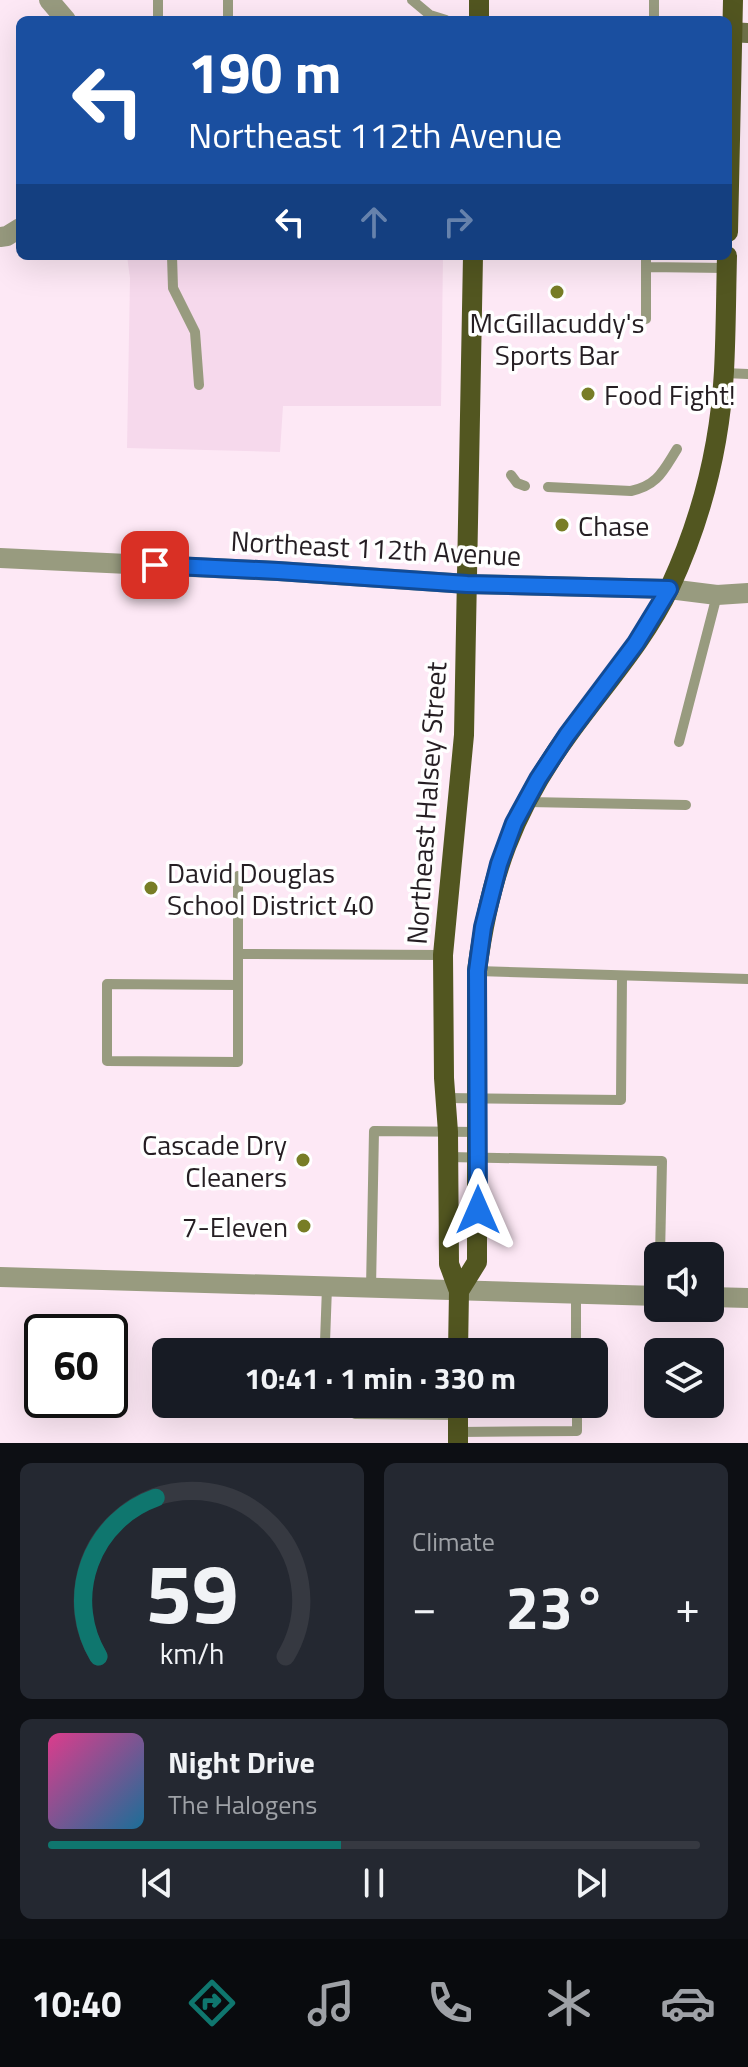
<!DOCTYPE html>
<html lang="en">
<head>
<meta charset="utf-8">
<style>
	body { margin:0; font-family:"Titillium Web",sans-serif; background:#242831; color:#f1f3f6; height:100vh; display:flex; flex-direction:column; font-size:30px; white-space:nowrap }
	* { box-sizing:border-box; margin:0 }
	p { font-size:26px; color:#9ea1a6 }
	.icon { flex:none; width:44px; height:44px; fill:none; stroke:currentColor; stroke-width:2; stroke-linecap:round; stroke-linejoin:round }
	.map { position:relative; height:1443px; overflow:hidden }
	.drawer { display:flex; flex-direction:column; gap:20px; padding:20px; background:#0d0f14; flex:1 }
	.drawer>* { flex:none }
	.hud { position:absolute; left:16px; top:16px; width:716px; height:244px; border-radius:12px; box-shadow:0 8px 32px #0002; background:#1a4fa0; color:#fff; overflow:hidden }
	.controls { position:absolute; left:644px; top:1242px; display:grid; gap:16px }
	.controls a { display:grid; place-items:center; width:80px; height:80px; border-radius:12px; background:#171b24; box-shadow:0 8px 32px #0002; font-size:40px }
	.speed { position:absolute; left:24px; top:1314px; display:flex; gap:16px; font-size:40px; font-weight:700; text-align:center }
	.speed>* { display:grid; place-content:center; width:104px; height:104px; border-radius:50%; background:#171b24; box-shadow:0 8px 32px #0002; line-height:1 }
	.speed .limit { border:4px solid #111; border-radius:12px; background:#fff; color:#111 }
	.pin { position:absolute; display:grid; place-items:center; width:68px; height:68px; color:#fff; margin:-34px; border-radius:16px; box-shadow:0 4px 12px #0006 }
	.me { position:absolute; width:88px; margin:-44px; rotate:0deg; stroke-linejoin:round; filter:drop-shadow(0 0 6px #0008) }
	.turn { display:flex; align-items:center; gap:28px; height:168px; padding:0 40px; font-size:36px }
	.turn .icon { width:104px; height:104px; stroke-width:2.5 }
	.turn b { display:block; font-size:56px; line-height:68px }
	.lanes { display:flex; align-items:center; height:76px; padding:0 40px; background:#0003; justify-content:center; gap:40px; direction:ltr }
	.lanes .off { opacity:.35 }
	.big { font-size:60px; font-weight:700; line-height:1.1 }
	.drawer .card { flex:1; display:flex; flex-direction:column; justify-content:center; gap:12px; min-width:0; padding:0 28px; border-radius:12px; background:#242831 }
	.drawer .dial { align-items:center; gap:0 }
	.dial svg { height:208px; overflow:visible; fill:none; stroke:#363941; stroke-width:7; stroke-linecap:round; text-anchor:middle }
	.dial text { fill:#f1f3f6; stroke:none }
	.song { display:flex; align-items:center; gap:24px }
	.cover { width:96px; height:96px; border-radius:12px; background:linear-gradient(135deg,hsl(330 70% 55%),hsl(200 70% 35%)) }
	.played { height:8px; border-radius:4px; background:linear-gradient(90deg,#0f766e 45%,#363941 45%) }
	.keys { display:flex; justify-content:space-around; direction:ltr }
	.heat { display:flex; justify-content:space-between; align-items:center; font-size:44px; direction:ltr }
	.drawer .tiles { flex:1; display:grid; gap:20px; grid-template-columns:1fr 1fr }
	.card:last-child { grid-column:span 2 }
	.trip { position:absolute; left:152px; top:1338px; width:456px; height:80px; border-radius:12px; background:#171b24; box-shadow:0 8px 32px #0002; font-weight:700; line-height:80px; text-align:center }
	.tab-bar { display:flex; height:128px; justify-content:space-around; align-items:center; background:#090b0e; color:#9ea1a6 }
	.tab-bar .icon { width:56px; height:56px }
	.tab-bar .selected { color:#0f766e }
	.tab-bar b { font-size:36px; color:#f1f3f6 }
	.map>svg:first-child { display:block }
	.built { fill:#f6d9ec }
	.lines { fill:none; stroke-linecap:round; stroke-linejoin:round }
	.lane { stroke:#989b7f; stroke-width:10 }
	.street { stroke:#989b7f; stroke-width:20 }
	.secondary { stroke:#6f7249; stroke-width:20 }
	.primary { stroke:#525620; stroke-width:20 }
	.route-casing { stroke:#114b97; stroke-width:20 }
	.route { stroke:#1a73e8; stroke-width:14 }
	.poi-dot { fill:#787d26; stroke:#fff; stroke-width:3 }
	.labels { text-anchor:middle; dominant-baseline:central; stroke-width:7; stroke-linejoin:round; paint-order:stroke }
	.poi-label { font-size:28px; fill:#251e23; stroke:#fff; text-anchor:start }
	.street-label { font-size:28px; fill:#251e23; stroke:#fff }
</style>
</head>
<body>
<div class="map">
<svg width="748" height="1443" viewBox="0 0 748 1443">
	<rect width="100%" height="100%" fill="#fde8f5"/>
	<path class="built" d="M127 256H443L441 406H283L280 452 127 448 130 278Z"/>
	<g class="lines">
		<path class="lane" d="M412 0 430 15 446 20
			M158 20V0
			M228 20V0
			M654 20V0
			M172 256 173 288 195 332 199 385
			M646 267 727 268
			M646 319V256
			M724 373 748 374
			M511 475 517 483 525 486
			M548 487 631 491C658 485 663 471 677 449
			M679 742 717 595
			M528 802 686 805
			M238 954 443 955
			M477 971 748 979
			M238 985 107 984V1061L238 1062V876
			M445 1098 621 1100 622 976
			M449 1157 662 1161 660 1256
			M371 1288 374 1131 478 1132
			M576 1294V1352
			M325 1342 327 1287
			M355 1414 458 1415
			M458 1432 577 1431V1404"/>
		<path class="street" d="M49 0 66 20
			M0 237 7 236 20 228
			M0 558 278 571 467 584 669 589 717 595 748 593
			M0 1277 658 1296
			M710 1297 748 1298"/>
		<path class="secondary" d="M728 32 748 33"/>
		<path class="primary" d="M479 20V0
			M728 232 733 0
			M459 1291 477 1262V971C489 877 513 810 570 732 604 685 645 640 670 587 701 520 720 445 724 371 726 333 726 294 727 256
			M458 1352 459 1291 449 1264 448 1132 444 1078 443 955 464 735 473 256
			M458 1443V1404"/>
	</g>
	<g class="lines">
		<g class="route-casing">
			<path id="route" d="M155 565 278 571 467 584 669 589 636 643 567 735 538 779 514 823 499 864 483 927 477 971 478 1210"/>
		</g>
		<use href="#route" class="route"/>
	</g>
	<g class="poi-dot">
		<circle cx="557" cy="292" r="8"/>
		<circle cx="588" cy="394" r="8"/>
		<circle cx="562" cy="525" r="8"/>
		<circle cx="151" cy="888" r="8"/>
		<circle cx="303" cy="1160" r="8"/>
		<circle cx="304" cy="1226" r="8"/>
	</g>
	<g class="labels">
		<g class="poi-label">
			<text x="557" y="322" text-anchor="middle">McGillacuddy's<tspan x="557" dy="32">Sports Bar</tspan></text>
			<text x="604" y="394">Food Fight!</text>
			<text x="578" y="525">Chase</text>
			<text x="167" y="872">David Douglas<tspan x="167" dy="32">School District 40</tspan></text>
			<text x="287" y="1144" text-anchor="end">Cascade Dry<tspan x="287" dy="32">Cleaners</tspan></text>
			<text x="288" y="1226" text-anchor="end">7-Eleven</text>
		</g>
		<g class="street-label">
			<text transform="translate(376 548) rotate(3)">Northeast 112th Avenue</text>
			<text transform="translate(426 803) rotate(-86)">Northeast Halsey Street</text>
		</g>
	</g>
</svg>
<div class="controls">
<a><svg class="icon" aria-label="sound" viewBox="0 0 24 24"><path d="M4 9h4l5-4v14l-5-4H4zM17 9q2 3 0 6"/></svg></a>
<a><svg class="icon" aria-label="layers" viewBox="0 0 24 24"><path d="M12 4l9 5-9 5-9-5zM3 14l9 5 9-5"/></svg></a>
</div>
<div class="speed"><div class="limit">60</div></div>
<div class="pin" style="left:155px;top:565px;background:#d93025"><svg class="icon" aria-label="arrive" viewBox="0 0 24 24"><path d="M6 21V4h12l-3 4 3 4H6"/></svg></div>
<svg class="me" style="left:478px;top:1210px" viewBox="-20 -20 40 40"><path d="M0-17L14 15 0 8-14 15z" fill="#1a73e8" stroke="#fff" stroke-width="4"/></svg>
<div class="trip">10:41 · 1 min · 330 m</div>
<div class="hud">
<div class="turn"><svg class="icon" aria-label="left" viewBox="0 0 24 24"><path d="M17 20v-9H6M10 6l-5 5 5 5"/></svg><div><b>190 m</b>Northeast 112th Avenue</div></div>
<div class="lanes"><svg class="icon" aria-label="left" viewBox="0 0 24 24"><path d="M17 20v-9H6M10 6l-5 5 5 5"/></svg><svg class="icon off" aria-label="ahead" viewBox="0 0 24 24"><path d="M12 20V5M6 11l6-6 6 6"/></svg><svg class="icon off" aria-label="right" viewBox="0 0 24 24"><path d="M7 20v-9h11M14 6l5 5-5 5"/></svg></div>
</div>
</div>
<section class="drawer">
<div class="tiles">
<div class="card dial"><svg viewBox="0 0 100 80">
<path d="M14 69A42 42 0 1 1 86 69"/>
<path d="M14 69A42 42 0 0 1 36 8" stroke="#0f766e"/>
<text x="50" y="56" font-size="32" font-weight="700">59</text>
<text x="50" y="72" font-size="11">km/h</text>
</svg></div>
<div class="card"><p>Climate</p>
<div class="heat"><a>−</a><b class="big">23°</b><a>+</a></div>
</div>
<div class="card">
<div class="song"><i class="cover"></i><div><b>Night Drive</b><p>The Halogens</p></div></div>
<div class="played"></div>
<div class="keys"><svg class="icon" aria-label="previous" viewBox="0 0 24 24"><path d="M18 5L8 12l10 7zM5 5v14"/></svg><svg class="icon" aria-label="pause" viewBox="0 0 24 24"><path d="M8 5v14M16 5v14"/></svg><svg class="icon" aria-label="next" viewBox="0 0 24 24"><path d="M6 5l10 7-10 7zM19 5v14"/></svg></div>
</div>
</div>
</section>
<nav class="tab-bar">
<b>10:40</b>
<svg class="icon selected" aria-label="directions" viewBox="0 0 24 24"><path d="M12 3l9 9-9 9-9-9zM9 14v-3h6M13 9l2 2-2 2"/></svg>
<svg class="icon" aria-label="music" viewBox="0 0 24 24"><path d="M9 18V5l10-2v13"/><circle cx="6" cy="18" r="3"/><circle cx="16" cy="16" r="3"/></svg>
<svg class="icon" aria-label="phone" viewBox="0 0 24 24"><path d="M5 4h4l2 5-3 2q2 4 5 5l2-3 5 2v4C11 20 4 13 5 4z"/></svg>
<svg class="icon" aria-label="climate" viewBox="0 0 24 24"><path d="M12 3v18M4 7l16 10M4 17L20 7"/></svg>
<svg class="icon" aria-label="car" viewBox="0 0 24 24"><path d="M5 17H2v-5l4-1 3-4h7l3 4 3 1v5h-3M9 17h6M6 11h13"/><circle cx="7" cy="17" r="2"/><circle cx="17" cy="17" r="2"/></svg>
</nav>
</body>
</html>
